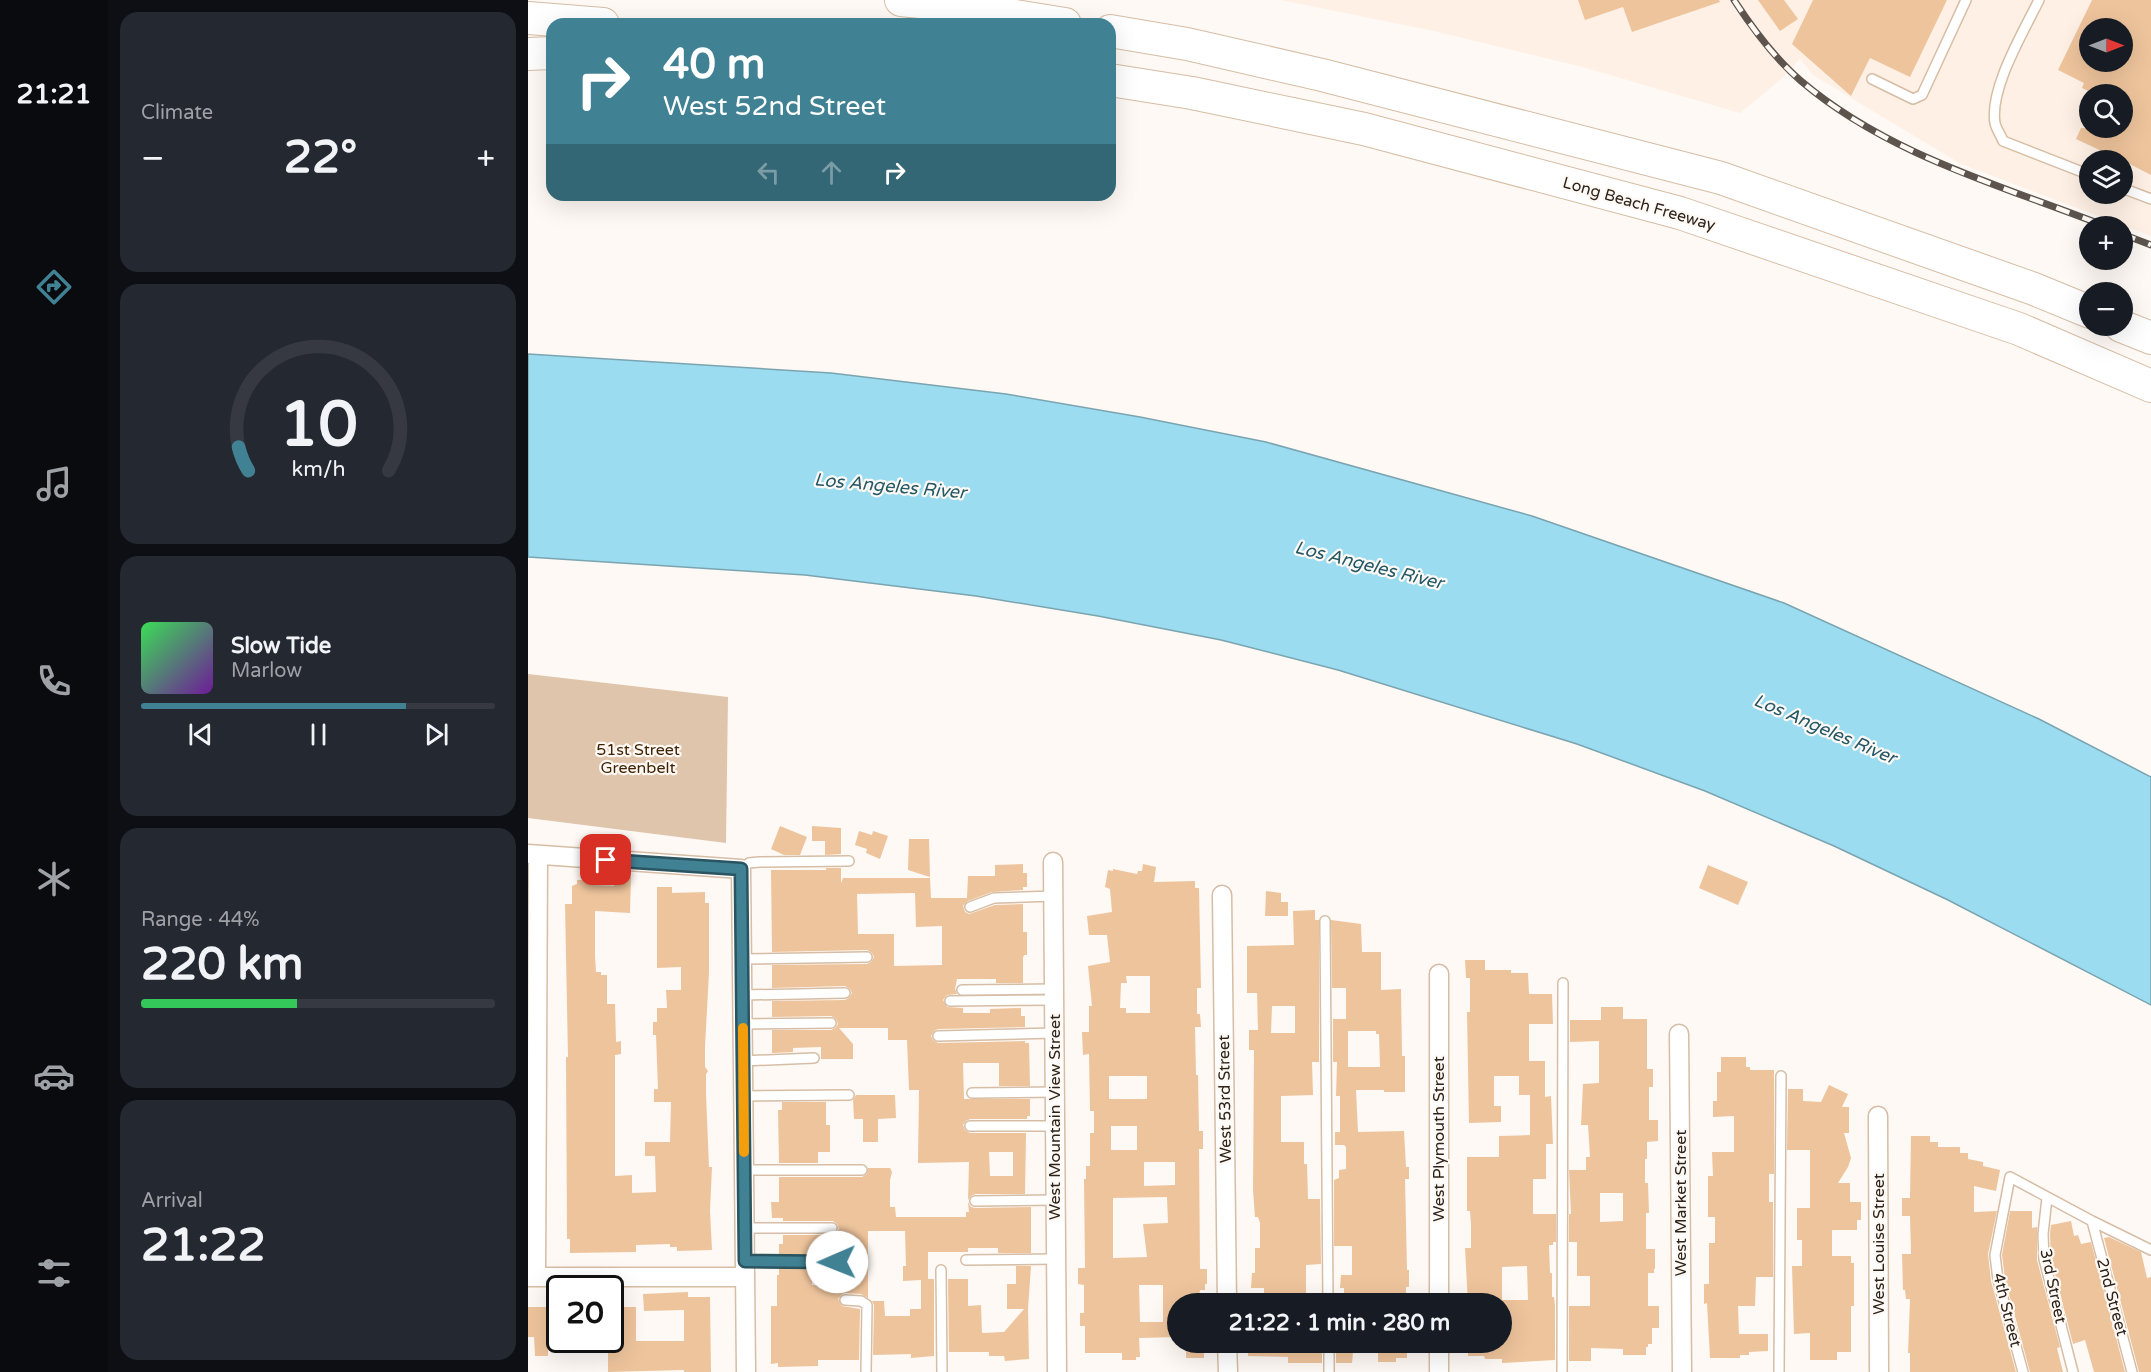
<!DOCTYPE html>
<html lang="en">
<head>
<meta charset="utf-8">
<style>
	body { margin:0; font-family:"Varela Round",sans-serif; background:#242831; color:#f1f3f6; height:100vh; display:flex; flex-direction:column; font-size:22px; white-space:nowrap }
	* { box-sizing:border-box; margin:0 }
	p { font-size:20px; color:#9ea1a6 }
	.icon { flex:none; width:33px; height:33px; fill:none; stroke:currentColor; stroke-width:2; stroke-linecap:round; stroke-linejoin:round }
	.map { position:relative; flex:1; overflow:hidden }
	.drawer { display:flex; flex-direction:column; gap:12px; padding:12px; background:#0d0f14; width:420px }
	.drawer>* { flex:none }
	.guide { position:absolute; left:18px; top:18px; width:570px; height:183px; border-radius:18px; box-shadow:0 6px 24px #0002; background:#408194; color:#fff; overflow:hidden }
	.needle { width:39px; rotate:90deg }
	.controls { position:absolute; left:1551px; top:18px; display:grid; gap:12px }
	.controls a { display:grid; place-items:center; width:54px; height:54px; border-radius:50%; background:#171b24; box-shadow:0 6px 24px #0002; font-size:30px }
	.speed { position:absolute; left:18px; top:1275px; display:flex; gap:12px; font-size:30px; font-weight:700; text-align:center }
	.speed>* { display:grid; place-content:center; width:78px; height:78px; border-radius:50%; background:#171b24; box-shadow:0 6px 24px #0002; line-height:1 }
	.speed .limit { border:3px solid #111; border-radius:9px; background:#fff; color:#111 }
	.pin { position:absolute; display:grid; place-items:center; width:51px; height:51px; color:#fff; margin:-26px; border-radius:12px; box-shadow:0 3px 9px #0006 }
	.me { position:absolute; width:66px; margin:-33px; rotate:269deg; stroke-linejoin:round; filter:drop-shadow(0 0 4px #0008) }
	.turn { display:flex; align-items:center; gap:21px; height:126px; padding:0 18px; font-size:27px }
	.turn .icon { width:78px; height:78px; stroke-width:2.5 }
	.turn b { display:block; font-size:42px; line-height:51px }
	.lanes { display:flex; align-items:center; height:57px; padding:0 18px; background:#0003; justify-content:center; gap:30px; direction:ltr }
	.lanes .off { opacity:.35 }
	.big { font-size:45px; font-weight:700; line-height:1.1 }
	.drawer .widget { flex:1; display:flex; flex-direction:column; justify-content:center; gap:9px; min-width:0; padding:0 21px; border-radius:18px; background:#242831 }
	.drawer .dial { align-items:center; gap:0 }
	.dial svg { height:156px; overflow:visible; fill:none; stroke:#363941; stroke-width:7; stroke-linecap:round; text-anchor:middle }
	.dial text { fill:#f1f3f6; stroke:none }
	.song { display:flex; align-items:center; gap:18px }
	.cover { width:72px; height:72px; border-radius:9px; background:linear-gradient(135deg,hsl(130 70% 55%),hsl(280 70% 35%)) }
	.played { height:6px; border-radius:3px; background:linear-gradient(90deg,#408194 75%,#363941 75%) }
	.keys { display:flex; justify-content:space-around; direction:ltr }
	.heat { display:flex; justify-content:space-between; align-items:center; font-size:33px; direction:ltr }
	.charge { height:9px; border-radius:4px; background:linear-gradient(90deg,#34c759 44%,#363941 0) }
	.trip { position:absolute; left:639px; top:1293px; width:345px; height:60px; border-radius:30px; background:#171b24; box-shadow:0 6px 24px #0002; font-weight:700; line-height:60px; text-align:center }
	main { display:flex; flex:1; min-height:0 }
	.tabs { display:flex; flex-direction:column; width:108px; justify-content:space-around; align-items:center; background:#090b0e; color:#9ea1a6 }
	.tabs .icon { width:42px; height:42px }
	.tabs .active { color:#408194 }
	.tabs b { font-size:27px; color:#f1f3f6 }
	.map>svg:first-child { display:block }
	.built { fill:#fef0e4; fill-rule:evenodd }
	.green { fill:#e0c5ad }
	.water { fill:#9bdcf0; stroke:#7aa4b0; stroke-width:1.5 }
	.building { fill:#eec49c; fill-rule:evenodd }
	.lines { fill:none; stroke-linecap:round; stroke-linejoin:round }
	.lane-casing { stroke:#d6bda5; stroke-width:12 }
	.street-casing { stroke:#d6bda5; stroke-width:21 }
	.highway-casing { stroke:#d6bda5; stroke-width:34 }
	.lane { stroke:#fff; stroke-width:9 }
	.street { stroke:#fff; stroke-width:18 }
	.highway { stroke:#fff; stroke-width:32 }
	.rail-casing { stroke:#5d554d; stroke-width:7 }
	.rail { stroke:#fef9f4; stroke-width:4.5; stroke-dasharray:14; stroke-linecap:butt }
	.route-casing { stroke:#2a5460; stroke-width:15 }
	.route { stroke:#408194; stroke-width:10 }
	.slow { stroke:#f59e0b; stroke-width:10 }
	.labels { text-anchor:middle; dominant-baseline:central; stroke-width:4.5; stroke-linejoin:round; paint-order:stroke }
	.street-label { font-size:16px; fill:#2c231a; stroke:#fef9f4 }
	.park-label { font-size:16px; fill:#402404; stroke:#fef9f4 }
	.water-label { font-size:18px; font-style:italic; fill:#235867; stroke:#fef9f4 }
</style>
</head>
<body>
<main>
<nav class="tabs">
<b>21:21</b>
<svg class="icon active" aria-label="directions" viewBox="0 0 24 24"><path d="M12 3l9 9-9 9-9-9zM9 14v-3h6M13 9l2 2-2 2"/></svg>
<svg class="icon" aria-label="music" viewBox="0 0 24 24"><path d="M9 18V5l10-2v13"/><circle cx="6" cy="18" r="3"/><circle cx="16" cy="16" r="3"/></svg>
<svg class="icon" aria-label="phone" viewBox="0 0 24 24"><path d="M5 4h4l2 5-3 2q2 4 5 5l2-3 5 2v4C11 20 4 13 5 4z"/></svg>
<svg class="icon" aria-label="climate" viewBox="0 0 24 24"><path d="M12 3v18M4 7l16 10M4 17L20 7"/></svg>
<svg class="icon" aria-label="car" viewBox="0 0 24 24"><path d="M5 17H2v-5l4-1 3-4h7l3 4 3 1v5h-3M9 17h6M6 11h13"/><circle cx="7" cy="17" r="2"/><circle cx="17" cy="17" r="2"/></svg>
<svg class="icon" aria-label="filters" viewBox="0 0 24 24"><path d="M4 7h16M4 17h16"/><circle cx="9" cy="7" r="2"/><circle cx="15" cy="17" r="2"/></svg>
</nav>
<section class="drawer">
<div class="widget"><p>Climate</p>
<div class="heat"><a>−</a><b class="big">22°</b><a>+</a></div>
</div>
<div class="widget dial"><svg viewBox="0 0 100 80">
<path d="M14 69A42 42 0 1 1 86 69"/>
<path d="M14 69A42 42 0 0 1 9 57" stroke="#408194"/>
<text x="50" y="56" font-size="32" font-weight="700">10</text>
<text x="50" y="72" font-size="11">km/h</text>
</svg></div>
<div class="widget">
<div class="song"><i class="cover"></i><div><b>Slow Tide</b><p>Marlow</p></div></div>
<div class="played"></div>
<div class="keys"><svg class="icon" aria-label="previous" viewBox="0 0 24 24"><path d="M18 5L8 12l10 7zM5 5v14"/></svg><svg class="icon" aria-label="pause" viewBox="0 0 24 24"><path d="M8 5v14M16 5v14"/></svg><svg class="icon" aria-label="next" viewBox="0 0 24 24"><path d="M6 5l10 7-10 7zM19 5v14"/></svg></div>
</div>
<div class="widget"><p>Range · 44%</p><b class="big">220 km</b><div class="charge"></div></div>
<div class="widget"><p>Arrival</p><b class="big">21:22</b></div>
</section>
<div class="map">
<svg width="1623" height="1372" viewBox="0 0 1623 1372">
	<rect width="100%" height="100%" fill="#fef9f4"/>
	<path class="built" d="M753 0H1623V236L1433 164 1285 75 1272 59 1252 80 1212 113 1055 67 901 30ZM1562 28H1594V62H1562ZM1562 94H1594V128H1562ZM1562 160H1594V194H1562Z"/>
	<path class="green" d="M0 674 200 697 198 843 0 818Z"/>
	<path class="water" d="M0 354 303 373 478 394 612 417 738 442 1004 516 1256 603 1511 719 1623 777V1005L1420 900 1306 846 1177 791 1049 744 810 670 693 640 570 616 448 596 277 575 0 557Z"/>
	<path class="building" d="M1050 0H1191L1192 2 1104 32 1095 7 1057 20Z
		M1230 0H1256L1270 19 1252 31Z
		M1285 0H1419L1382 77 1342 58 1323 96 1264 44Z
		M1564 0H1623V175L1594 160H1579L1582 155 1548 139 1553 128H1594V94H1567L1554 88 1556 83 1530 70ZM1562 28H1594V62H1562Z
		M252 826 279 837 272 855H256L243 849Z
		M284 826 313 828V854L297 855V841H284Z
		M331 831 344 835 345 831 360 836 352 859 338 853 339 849 327 845Z
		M381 839H401L402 877 380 870Z
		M495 864V873H499V887H495V890L464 892 440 901 435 906 437 912 441 914 467 905 495 904V932H499V955H496L495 958V983H468V979H429L427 989 429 994 419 995 415 1000 419 1007 435 1008V1013H462V1009L493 1008V1016H497V1027L410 1029 406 1031 403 1036 405 1040 410 1043 497 1041V1043H501L502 1086H471V1063H435L436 1099H502V1116H499V1119H442L438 1121 435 1125 437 1130 442 1133H498L497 1194H447L443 1196 440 1200 441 1162 390 1163 391 1090H381L379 1040H360V1028H311L325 1044V1059H293V1047L265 1048V1052L244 1053V1030H303L307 1028 310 1024 308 1019 303 1016 244 1017V1001L317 1000 321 998 324 993 322 989 317 986 244 988V965L339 964 343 962 346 957 344 953 339 950 244 952 243 870H298V868H313V883L315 878H402L403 898H439L440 876H467V865ZM387 893 388 927 414 926V965L366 966V934H330L329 894ZM461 1152H485V1176H462Z
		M615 864 628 867 626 882 667 881V888H671L673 988H669V1014H672L673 1027H667L668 1075H670L671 1131H675V1149H671L672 1269H679V1284H677V1290H672L670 1304H650V1337L611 1338 612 1357H608V1360H594V1353H557V1326H552V1313H556V1285L550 1284V1268H557L556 1179H558V1166H562V1133H566V1111H562L561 1054 555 1055 554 1032H561V1006H564L560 966 582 962 579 935H561L559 916 584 912 582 889 577 887 580 870 585 871V869L609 874 610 871H614ZM598 976H622V1013H598V1008H592L593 983H599ZM581 1076H619V1099H581ZM583 1126H609V1150H583ZM616 1162H647V1185L616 1186ZM639 1197 640 1223 615 1224 619 1257 585 1258V1198ZM611 1285H635V1322H612Z
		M1180 865 1220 882 1210 905 1171 888Z
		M86 876 103 877 102 913 67 911V956L68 972H73V975H79V1004H87L88 1042 93 1041V1054L87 1055V1176L104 1175V1193L128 1192 127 1156H117V1142H142L143 1102H126V1089H130L128 1035H125V1022H129V1008H139L138 990H153V967L129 968V887H144V893L177 892V903H181V973L177 1046V1067L180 1071 178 1074V1094L181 1167H184L182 1211 184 1250 149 1251V1247H142V1244L108 1245V1252L42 1253V1239H39L38 1057H40L37 904H44V886L49 884V880H64V885L86 886Z
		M738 891 753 893V902H760V916H737Z
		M787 910V920H791V1062H784L785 1095 753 1096V1142H776V1164H779L780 1199H792L793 1264 778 1265V1297H756V1304H740V1296H736V1288H723L724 1273H727V1248H732V1223L730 1217H727L725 1190 726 1050H721V1030H730L729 993H719V946L766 945 765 911ZM744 1006H767V1033H743Z
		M803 920 833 924 834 952H853V990L873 989 874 1056H877V1092H856V1090H828L830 1132 876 1131 878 1167H881V1179H877L879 1270H881V1287H878V1302L816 1304V1288H812L813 1275H824V1246H806V1180L811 1178V1170L818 1169V1147L816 1145H807V1132H812V1096H808L809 1062H805V1019H818V988H804ZM820 1031H848V1034H851L852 1067H820Z
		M937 960H957V970H983V973H1000L1001 994H1024L1025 1024H1001V1061H1017V1097L1023 1096 1025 1144H1018V1179H1005V1214H1028V1242H1025V1245H1021L1022 1273H1024V1297H1026L1027 1306V1360L974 1363V1359H957L956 1356H940V1342H974V1304H940L937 1248H943V1224L942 1211H939V1157H971V1136L1002 1135V1095H991V1076H966V1106H973V1122L941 1123 939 1012H942V978H938ZM999 1266 1000 1300H974V1267Z
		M1073 1007H1095V1019H1119V1069H1125V1087H1121V1120H1130V1141L1119 1142V1159H1117V1183H1120L1121 1213H1118V1249H1127V1269H1126V1273H1120V1306H1131V1328H1124V1344H1120V1347H1118V1355H1095V1349L1063 1348V1361H1041V1306H1062V1276H1049V1242H1041V1214H1043L1041 1170H1058V1157H1062L1060 1125H1053L1055 1084 1071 1083V1041L1042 1042V1020H1073ZM1072 1193H1095V1221L1072 1222Z
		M1193 1057H1218V1067H1222V1070H1246V1174H1241V1202H1245V1277H1228L1227 1306H1210L1211 1334H1240V1351L1221 1352V1355H1212V1358H1182L1179 1303 1176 1304V1284H1181V1243H1187V1217H1180V1176H1185L1184 1152H1206V1116L1185 1117V1101H1189V1072H1193Z
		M1301 1085 1320 1094 1314 1107H1321V1133H1316L1323 1158 1320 1167 1310 1183H1322V1202H1333V1220H1329V1230H1304V1256H1323V1263H1326V1306H1323V1352H1309V1360H1282V1333L1266 1334 1264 1266H1274V1240H1269V1208H1282V1150H1259L1260 1089H1275V1101L1293 1102Z
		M328 1095H367L368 1118 350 1119V1142H335V1119H326L325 1100Z
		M254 1102H298V1125H302V1152H290V1163H251L250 1110H254Z
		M1383 1136H1402V1142H1410V1147H1432V1153H1440V1159L1455 1162V1166L1472 1170 1468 1191 1446 1186V1212L1469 1211 1460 1254 1463 1281 1488 1372H1382V1353H1380L1382 1299H1378L1377 1290H1375L1374 1254H1383L1382 1216H1374V1198H1382Z
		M340 1168H362L364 1172 362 1180V1207H367L368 1217H438V1212H441L440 1202 443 1207 447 1208 503 1207V1253H470V1248H440V1252H400V1279H406V1356L383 1358V1354L345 1355 346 1305 344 1301H356L357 1316H382V1309H393V1280L375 1281V1266H378L377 1231H340V1298L333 1294 317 1293 314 1294 310 1299 314 1306 332 1309 331 1360H290V1366L250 1367V1363L243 1364V1306H249V1275H251V1268H281V1275H284V1285H311V1272H318V1247H281V1255H251V1244H255V1235H304L308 1233 311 1229 309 1224 305 1221H255V1218H244L243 1202H251V1177H334L339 1174Z
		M1482 1211H1504V1228L1509 1227V1260L1532 1347 1529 1348 1535 1372H1502L1477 1279 1474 1255Z
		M1543 1221 1546 1236 1550 1235 1553 1244 1563 1242 1597 1372H1566L1557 1340 1545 1344 1523 1258 1522 1234 1523 1225Z
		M1581 1237 1613 1252 1619 1278 1623 1277V1372H1611L1576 1238Z
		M488 1266H503L500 1309 501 1359 477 1361 476 1356H461V1352H421L420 1279H440V1306L453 1305 454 1333 476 1332 496 1309H479V1284H488Z
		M160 1292V1297H182L183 1372H156V1370L80 1372V1340H85V1307H108V1341H156V1310L116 1311 115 1294Z
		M0 1307H32V1332H20V1356H7L6 1337H0Z
		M658 1342H676V1358H658Z
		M720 1342H794V1363H760V1357L720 1356Z
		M808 1342H826L824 1363H808Z
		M850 1342H879V1358H868V1362H850Z"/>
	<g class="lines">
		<g class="lane-casing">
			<path id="lane" d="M1511 0C1496 31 1461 89 1467 123 1468 129 1473 135 1475 141L1562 175
				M1344 79 1385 99 1394 95 1438 0
				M1594 188 1623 199
				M213 869 221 863 231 862 321 861
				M442 907 466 898 526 896
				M797 921 800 1304
				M214 959 339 957
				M434 990 526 989
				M215 995 317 993
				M422 1001 526 1000
				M215 1024 303 1023
				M410 1036 526 1033
				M215 1061 286 1058
				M444 1093 527 1092
				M215 1096 321 1095
				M442 1126H527
				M216 1170H334
				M1519 1198 1515 1234 1516 1259 1545 1372
				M447 1201 528 1200
				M1564 1221 1604 1372
				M216 1228H304
				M438 1260 528 1259
				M217 1261 309 1262
				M413 1270 414 1372
				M317 1300 333 1301 339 1305 338 1372
				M801 1342V1372
				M1034 1372 1035 983
				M1251 1372 1253 1076
				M1495 1372 1470 1280 1467 1255 1482 1177 1564 1221 1623 1250"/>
		</g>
		<g class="street-casing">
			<path id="street" d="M0 854 213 869 218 1372
				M525 862 529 1372
				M694 895 699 1304
				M911 974V1304
				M1151 1034 1154 1372
				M1350 1116 1351 1372
				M0 1277H217
				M8 1277 10 855
				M699 1342 700 1372
				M911 1342V1372"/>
		</g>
		<g class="highway-casing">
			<path id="highway" d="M373 0 412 4 537 24
				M0 18 75 24
				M582 31 659 44 794 75 1193 178 1506 289 1562 312
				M0 54 24 53
				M582 80 664 93 836 129 1152 213 1491 329 1623 386
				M1593 326 1623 338"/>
		</g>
		<use href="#lane" class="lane"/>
		<use href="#street" class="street"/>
		<use href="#highway" class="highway"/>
		<g class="rail-casing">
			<path id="rail" d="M1206 0C1225 29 1246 58 1273 81 1360 155 1472 185 1577 226
				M1594 234 1623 245"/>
		</g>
		<use href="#rail" class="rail"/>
	</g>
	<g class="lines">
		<g class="route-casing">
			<path id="route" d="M78 860 213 869 217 1261 309 1262"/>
		</g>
		<use href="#route" class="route"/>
		<path class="slow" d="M215 1028 216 1152"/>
	</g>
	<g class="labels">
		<g class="street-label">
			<text transform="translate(1111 204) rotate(16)">Long Beach Freeway</text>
			<text transform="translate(697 1099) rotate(-91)">West 53rd Street</text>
			<text transform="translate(527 1117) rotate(-90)">West Mountain View Street</text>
			<text transform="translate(911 1139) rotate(-90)">West Plymouth Street</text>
			<text transform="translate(1153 1203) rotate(-90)">West Market Street</text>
			<text transform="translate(1351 1244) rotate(-90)">West Louise Street</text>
			<text transform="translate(1525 1286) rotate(78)">3rd Street</text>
			<text transform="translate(1584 1297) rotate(75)">2nd Street</text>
			<text transform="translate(1479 1310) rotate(76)">4th Street</text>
		</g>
		<g class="park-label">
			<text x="110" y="750">51st Street<tspan x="110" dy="18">Greenbelt</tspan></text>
		</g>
		<g class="water-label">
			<text transform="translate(362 486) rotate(5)">Los Angeles River</text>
			<text transform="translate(841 565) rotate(14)">Los Angeles River</text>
			<text transform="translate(1297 729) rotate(23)">Los Angeles River</text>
		</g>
	</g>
</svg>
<div class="controls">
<a><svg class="needle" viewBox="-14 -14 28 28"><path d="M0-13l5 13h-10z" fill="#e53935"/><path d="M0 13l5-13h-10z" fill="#9ea1a6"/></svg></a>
<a><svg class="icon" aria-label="search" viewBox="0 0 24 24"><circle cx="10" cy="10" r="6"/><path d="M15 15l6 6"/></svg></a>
<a><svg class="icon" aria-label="layers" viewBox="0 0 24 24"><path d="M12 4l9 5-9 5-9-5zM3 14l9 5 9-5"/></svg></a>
<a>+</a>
<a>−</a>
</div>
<div class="speed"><div class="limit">20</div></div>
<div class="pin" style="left:78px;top:860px;background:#d93025"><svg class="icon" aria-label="arrive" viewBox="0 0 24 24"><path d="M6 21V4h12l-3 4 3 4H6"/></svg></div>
<svg class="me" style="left:309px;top:1262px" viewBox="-20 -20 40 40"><circle r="19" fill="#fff"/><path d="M0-13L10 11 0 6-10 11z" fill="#408194"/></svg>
<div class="trip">21:22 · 1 min · 280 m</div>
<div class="guide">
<div class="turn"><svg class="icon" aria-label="right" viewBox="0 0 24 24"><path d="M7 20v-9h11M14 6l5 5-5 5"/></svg><div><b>40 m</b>West 52nd Street</div></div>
<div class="lanes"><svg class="icon off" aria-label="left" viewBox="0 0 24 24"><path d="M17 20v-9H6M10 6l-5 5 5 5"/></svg><svg class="icon off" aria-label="ahead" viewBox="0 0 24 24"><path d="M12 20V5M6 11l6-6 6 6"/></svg><svg class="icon" aria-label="right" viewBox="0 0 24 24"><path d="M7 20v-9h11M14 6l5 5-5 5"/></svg></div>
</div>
</div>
</main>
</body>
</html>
